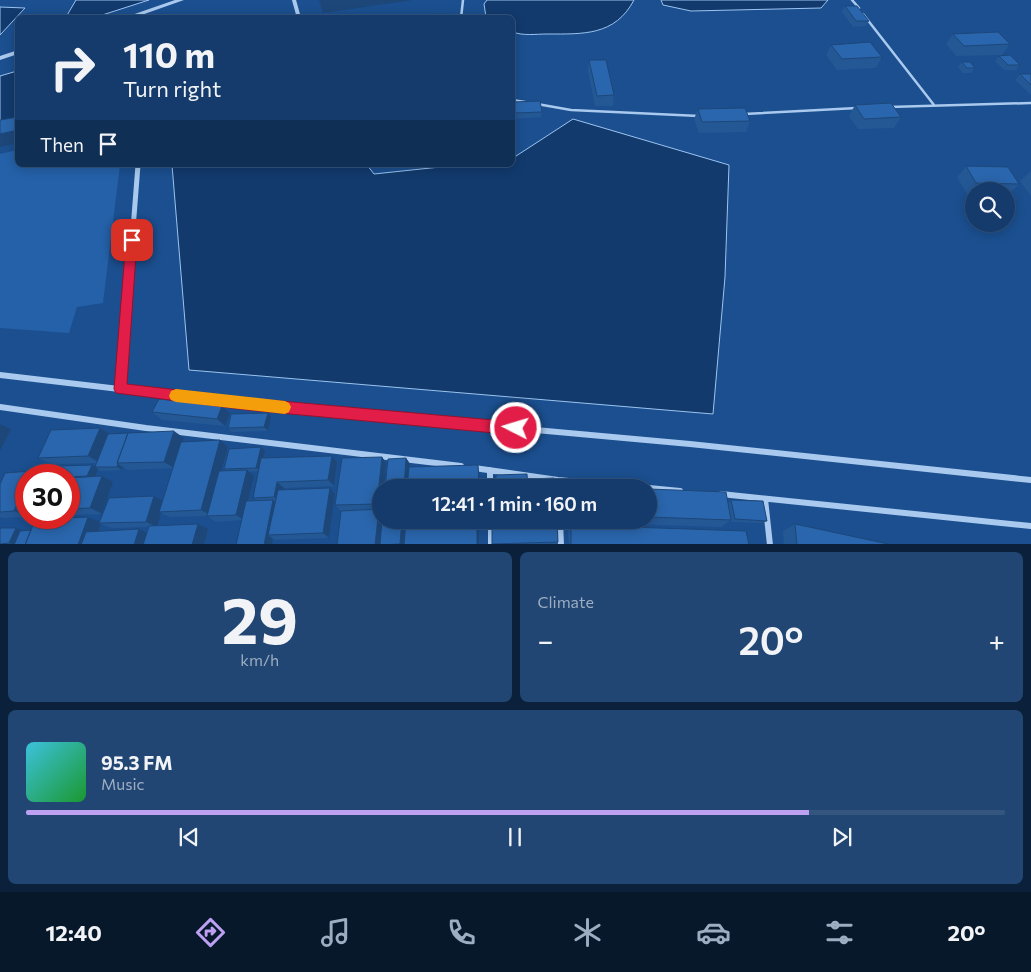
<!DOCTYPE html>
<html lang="en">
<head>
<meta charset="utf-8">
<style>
	body { margin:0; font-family:Commissioner,sans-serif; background:#214673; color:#f1f3f6; height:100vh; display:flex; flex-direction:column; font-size:19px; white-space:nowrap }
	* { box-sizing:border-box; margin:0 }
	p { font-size:16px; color:#9dadc1 }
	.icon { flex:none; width:28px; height:28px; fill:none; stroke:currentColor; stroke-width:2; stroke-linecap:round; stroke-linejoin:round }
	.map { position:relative; height:544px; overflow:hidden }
	.panel { display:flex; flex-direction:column; gap:8px; padding:8px; background:#0b203b; flex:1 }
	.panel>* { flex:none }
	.top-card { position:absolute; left:15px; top:15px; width:500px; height:152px; border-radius:8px; box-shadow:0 2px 12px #0003,0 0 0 1px #33557e; background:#143b6b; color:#f1f3f6; overflow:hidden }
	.buttons { position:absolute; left:965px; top:182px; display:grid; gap:10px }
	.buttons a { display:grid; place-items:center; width:50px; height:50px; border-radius:50%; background:#143b6b; box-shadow:0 2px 12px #0003,0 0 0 1px #33557e; font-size:25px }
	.speed { position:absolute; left:15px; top:464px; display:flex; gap:10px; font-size:25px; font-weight:700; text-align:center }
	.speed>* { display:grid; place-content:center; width:65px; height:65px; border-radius:50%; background:#143b6b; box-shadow:0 2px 12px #0003,0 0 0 1px #33557e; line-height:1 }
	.speed .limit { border:8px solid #d22; background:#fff; color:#111 }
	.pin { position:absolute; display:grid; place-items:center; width:42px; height:42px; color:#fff; margin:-21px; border-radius:10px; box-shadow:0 2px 8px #0006 }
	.me { position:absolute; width:55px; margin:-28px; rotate:275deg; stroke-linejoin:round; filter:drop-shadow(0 0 4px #0008) }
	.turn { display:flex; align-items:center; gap:18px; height:105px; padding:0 25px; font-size:22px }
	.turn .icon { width:65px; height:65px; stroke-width:2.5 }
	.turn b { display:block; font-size:35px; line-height:42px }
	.then { display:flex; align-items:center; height:48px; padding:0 25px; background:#0003; gap:10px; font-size:19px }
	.big { font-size:38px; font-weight:600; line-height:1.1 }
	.panel .tile { flex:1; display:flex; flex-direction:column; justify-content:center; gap:8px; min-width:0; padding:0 18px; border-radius:8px; background:#214673 }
	.panel .dial { align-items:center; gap:0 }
	.dial b { font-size:65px; line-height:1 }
	.song { display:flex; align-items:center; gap:15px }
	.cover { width:60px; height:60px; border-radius:8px; background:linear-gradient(135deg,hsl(190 70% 55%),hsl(130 70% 35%)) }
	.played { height:5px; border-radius:2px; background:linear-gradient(90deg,#bca0f2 80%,#33557e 80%) }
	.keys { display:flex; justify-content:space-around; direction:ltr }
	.heat { display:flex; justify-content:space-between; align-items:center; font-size:28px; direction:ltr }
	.panel .tiles { flex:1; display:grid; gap:8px; grid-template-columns:1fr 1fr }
	.tile:last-child { grid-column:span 2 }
	.trip { position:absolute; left:372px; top:479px; width:285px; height:50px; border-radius:25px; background:#143b6b; box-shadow:0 2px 12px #0003,0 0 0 1px #33557e; font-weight:600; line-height:50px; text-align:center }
	.tabs { display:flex; height:80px; justify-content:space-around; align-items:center; background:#08182b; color:#9dadc1 }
	.tabs .icon { width:35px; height:35px }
	.tabs .active { color:#bca0f2 }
	.tabs b { font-size:22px; color:#f1f3f6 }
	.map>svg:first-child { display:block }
	.green { fill:#2461a8 }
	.water { fill:#123a6d; stroke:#9cc4f0 }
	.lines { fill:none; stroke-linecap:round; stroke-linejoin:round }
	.service { stroke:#a9c9ee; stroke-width:2.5 }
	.minor-far2 { stroke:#a9c9ee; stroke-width:4 }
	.minor-far1 { stroke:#a9c9ee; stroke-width:5 }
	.minor { stroke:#a9c9ee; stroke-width:6 }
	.tertiary { fill:#a9c9ee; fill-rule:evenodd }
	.wall { fill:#245895; fill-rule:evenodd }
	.shaded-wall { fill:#1d4779 }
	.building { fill:#2a66ad; stroke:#1d4779 }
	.route { fill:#e11d48; stroke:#92132f }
	.slow { fill:#f59e0b }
</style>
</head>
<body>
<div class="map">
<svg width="1031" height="545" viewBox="0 0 1031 545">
	<rect width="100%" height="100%" fill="#1b4f8f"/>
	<path class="green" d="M17 150 18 165H120L103 303 77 307 69 333 0 328V154Z"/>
	<path class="water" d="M76 0H149L96 17H66Z
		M487 0H634C615 36 583 34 547 34 536 34 523 36 513 32L512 18 486 17 484 4Z
		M661 0H828L821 8 691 11 663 5Z
		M0 7 25 8 0 35Z
		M17 71V122L0 126V76Z
		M573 119 729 165 725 277 713 414 189 370 172 165H367L374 174 459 165H512L513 158Z"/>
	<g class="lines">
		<path class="service" d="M852 0 859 8
			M863 14 934 105
			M461 18 463 0
			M512 100 525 102
			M537 104 571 110 699 116
			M889 107 1031 103
			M744 114 857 108"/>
		<path class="minor-far2" d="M294 0 299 18"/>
		<path class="minor-far1" d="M126 319 138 165"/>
		<path class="minor" d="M0 375 247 404 690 444 1031 480
			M120 389 126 318
			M0 407 146 428 461 466
			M474 468 558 480 645 488
			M490 470V488
			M649 488 680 491
			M721 494 1031 526
			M765 499 770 545
			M491 520V545
			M560 520 561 545"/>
		<path class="tertiary" d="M175 0H184L133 18H123Z
			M18 50V54L0 60V56Z"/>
	</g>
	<path class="wall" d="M845 6 869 21 866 26 853 27 842 12Z
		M953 34 1010 44 1002 55 956 56 946 44Z
		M831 45 882 57 876 68 837 70 826 55Z
		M999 56 1020 65 1016 70H1004L995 61Z
		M589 60 614 95 613 106H595L588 71Z
		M962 62 975 68 971 73H963L958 67Z
		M1020 74H1031V94H1030L1015 80Z
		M512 102 542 112 541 117 514 119Z
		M855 105 901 117 894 128 858 129 849 116Z
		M698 109 750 121 746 132 699 133 694 119Z
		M966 167 1019 184 1009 194H1006V191H974V194H967L957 177Z
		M1031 171V196L1020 181Z
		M222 406 230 413 225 426 162 420 152 412Z
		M271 417 268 431 232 432 228 428Z
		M100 428 109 434 184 438 183 442 228 447 222 471H226L224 469 265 451 263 458 332 456 337 462 334 486 284 488V490L330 488 335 494 329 538 276 540 273 539 272 545H236L242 520 216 522 207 516 170 517 161 513 157 525 208 529 204 545H0V528H16L23 530H31L88 517 100 522 163 501 173 468 128 470 123 467 122 470 101 471 98 469 95 476H102L113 482 102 514 69 515V475L95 467 96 463 52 464 38 458ZM259 471 253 498 256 500H249L254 476 249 472ZM101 524 112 528 148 527 147 533 98 532Z
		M382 457 386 463 384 488H381V509H379L381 513V520H405L404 545 341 511 335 505Z
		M406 458 410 464 409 467 479 471 480 488H385Z
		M26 475V517L2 518 0 517V484Z
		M649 489 731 520 721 527 567 522V520H649Z
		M731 500 767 521 763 523 731 522 728 503Z
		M492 520 558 542V545H492Z
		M795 524 893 545H784L783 531Z
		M571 525 749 545H569L568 532Z"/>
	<path class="shaded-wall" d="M319 0H413L323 13Z
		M18 130V143L0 147V134Z
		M222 406 230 413 225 426 217 419Z
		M268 413 271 417 268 431 264 427Z
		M0 424 11 429 0 451Z
		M100 428 111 435 100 463 88 456Z
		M174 431 184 438 174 468 164 462Z
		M220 440 228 447 210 515 201 510Z
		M261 447 265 451 260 471 256 468Z
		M332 456 337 462 334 486 328 480Z
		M382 457 386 463 384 488H381V509L377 504Z
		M406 458 410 464 408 488H404Z
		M118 464 123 467 122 470 117 467Z
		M92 465 97 467H95L98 469 94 480 87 476Z
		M478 465 479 471 480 488 479 486Z
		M247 470 254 476 244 520 236 515Z
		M31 471 39 475H30Z
		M102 476 113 482 102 514 90 508Z
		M277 482 284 488 281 503 274 497Z
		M26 483V511L19 512 26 514V516L14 511Z
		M330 488 335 494 329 538 323 533Z
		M154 496 165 502 159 512 161 513 157 527 146 522Z
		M273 500 280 505 268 535 273 539 272 545H264Z
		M379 509 381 513V520H382L380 545H375Z
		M88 517 101 522 99 523 101 524 93 545H78Z
		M402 520H405L404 545H400Z
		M477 520H479V545H477Z
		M198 524 208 529 204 545H192Z
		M16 528 23 530 17 545H13L9 543Z
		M139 529 150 534 147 545H134Z"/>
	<path class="building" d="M845 6H857L869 21H856Z
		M444 14V18H424V15Z
		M998 32 1010 44 964 46 953 34Z
		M870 42 882 57 842 59 831 45Z
		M1010 55 1020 65H1008L999 56Z
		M589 60H606L614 95 597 96Z
		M962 62H970L975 68H967Z
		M1020 74H1031V85Z
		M540 101 542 112 514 113 512 102Z
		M891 103 901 117 864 119 855 105Z
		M745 108 750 121 702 122 698 109Z
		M18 117V130L0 134V120Z
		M966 166 1008 167 1019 184 976 183Z
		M159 399 222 406 217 419 152 412Z
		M268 413 264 427 228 428 231 414Z
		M100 428 88 456 38 458 51 430Z
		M174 431 164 462 117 463 128 433Z
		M128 433 117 463H118L117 467H95L108 434Z
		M220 440 201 510 159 512 181 442Z
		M261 447 256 468 224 469 229 449Z
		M332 456 328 480 277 482 274 497 253 498 261 458Z
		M382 457 377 504 335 505 342 458Z
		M406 458 404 488H385L388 459Z
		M92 465 87 476 69 477V475H54L58 466Z
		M478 465 479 486 439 488H407L409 467Z
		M247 470 236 515 207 516 219 471Z
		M31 471 30 475H26V483L14 511 0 512V484L5 473Z
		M527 474 528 488H496V475Z
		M102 476 90 508 69 509V478Z
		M554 478V488H533V479Z
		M569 486 600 488H569Z
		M330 488 323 533 268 535 278 490Z
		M649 489 726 492 731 520 649 517Z
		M26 495V511L19 512Z
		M154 496 146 522 99 523 109 498Z
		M273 500 264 545H236L246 501Z
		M731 500 763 501 767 521 735 519Z
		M379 509 375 545H337L341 511Z
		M88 517 78 545H25L35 520Z
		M382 520H402L400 544 380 545Z
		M406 520H477V545H404Z
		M492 520H557L558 542 492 544Z
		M198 524 192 545H143L149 526Z
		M795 524 893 545H797Z
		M571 525 746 531 749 545H571Z
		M0 528H16L9 543 0 544Z
		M139 529 134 545H81L86 532Z
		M31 530 25 545H14L20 531Z"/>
	<path class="route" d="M132 235 137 240 127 384 247 398 516 422 521 424 523 428 521 433 516 435 247 410 116 393 114 389 126 240Z"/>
	<path class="slow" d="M176 389 285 401 289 403 291 407 289 412 285 414 176 402 171 400 169 396 171 391Z"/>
</svg>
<div class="buttons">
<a><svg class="icon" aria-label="search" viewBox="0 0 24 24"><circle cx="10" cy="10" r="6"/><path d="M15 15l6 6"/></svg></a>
</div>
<div class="speed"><div class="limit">30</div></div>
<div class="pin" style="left:132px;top:240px;background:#d93025"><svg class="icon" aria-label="arrive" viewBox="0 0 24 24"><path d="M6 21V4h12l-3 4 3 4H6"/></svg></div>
<svg class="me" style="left:516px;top:428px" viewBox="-20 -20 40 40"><circle r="17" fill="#e11d48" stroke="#fff" stroke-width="3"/><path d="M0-11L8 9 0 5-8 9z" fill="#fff"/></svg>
<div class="trip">12:41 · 1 min · 160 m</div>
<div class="top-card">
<div class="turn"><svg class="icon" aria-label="right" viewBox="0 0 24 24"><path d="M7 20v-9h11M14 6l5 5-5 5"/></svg><div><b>110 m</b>Turn right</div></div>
<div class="then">Then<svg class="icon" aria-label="arrive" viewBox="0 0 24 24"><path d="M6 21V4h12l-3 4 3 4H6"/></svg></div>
</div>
</div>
<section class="panel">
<div class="tiles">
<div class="tile dial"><b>29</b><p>km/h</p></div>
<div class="tile"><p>Climate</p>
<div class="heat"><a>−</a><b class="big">20°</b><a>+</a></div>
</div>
<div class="tile">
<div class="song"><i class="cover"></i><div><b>95.3 FM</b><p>Music</p></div></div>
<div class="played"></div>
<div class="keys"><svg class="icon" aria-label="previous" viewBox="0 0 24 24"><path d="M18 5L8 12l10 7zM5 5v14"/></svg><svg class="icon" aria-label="pause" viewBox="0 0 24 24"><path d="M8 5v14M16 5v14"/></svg><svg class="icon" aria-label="next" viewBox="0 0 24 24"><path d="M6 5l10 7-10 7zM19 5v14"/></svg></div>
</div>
</div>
</section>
<nav class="tabs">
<b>12:40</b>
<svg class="icon active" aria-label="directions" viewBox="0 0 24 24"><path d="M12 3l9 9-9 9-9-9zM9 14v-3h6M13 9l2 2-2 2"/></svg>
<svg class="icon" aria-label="music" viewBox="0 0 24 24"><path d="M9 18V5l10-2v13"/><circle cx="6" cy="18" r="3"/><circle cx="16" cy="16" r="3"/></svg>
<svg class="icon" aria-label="phone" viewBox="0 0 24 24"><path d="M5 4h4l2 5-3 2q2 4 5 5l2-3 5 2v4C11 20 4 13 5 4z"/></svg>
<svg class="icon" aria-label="climate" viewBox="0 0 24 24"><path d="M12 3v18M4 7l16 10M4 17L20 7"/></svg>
<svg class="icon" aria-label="car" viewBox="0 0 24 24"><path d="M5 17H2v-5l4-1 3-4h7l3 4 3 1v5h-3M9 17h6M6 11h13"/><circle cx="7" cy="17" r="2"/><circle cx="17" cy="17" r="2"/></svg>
<svg class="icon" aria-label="filters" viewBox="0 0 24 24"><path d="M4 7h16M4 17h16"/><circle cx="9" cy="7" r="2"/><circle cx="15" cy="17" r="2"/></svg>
<b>20°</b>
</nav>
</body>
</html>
